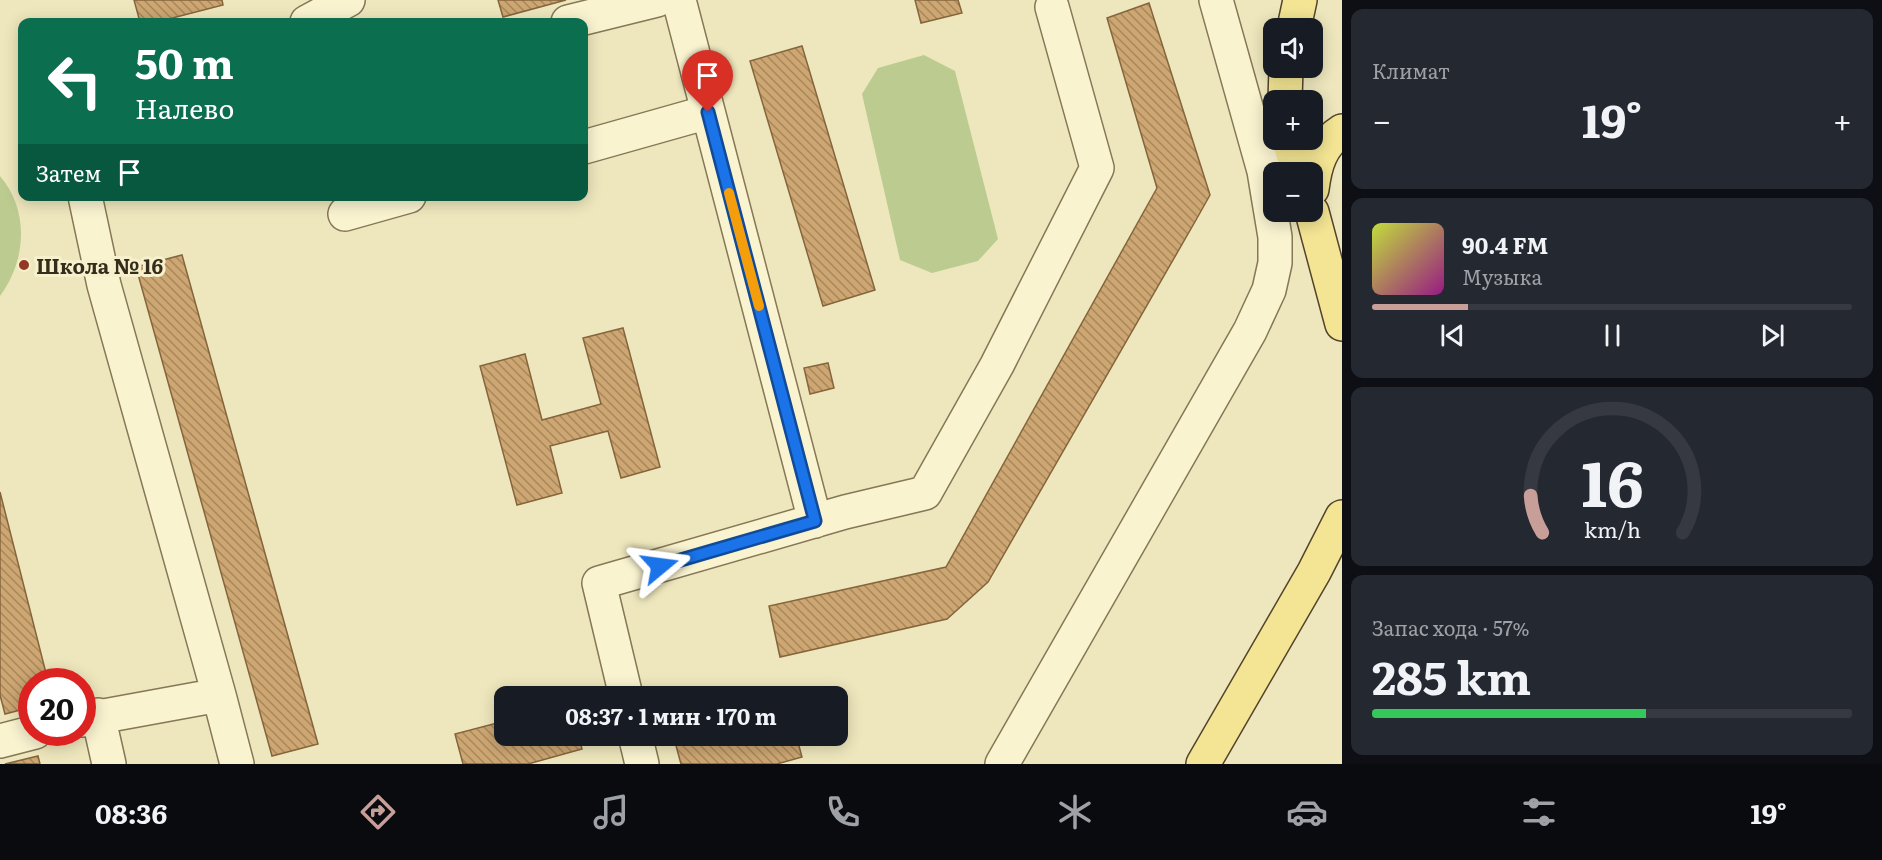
<!DOCTYPE html>
<html lang="ru">
<head>
<meta charset="utf-8">
<style>
	body { margin:0; font-family:Literata,serif; background:#242831; color:#f1f3f6; height:100vh; display:flex; flex-direction:column; font-size:22px; white-space:nowrap }
	* { box-sizing:border-box; margin:0 }
	p { font-size:20px; color:#9ea1a6 }
	.icon { flex:none; width:33px; height:33px; fill:none; stroke:currentColor; stroke-width:2; stroke-linecap:round; stroke-linejoin:round }
	.map { position:relative; flex:1; overflow:hidden }
	.sheet { display:flex; flex-direction:column; gap:9px; padding:9px; background:#0d0f14; width:540px }
	.sheet>* { flex:none }
	.hud { position:absolute; left:18px; top:18px; width:570px; height:183px; border-radius:12px; box-shadow:0 3px 15px #0003; background:#0b6e4f; color:#fff; overflow:hidden }
	.buttons { position:absolute; left:1263px; top:18px; display:grid; gap:12px }
	.buttons a { display:grid; place-items:center; width:60px; height:60px; border-radius:12px; background:#171b24; box-shadow:0 3px 15px #0003; font-size:30px }
	.speed { position:absolute; left:18px; top:668px; display:flex; gap:12px; font-size:30px; font-weight:700; text-align:center }
	.speed>* { display:grid; place-content:center; width:78px; height:78px; border-radius:50%; background:#171b24; box-shadow:0 3px 15px #0003; line-height:1 }
	.speed .limit { border:9px solid #d22; background:#fff; color:#111 }
	.pin { position:absolute; display:grid; place-items:center; width:51px; height:51px; color:#fff; margin:-62px -26px; border-radius:50% 50% 50% 0; rotate:-45deg; box-shadow:0 0 6px #0007 }
	.pin .icon { rotate:45deg }
	.me { position:absolute; width:66px; margin:-33px; rotate:74deg; stroke-linejoin:round; filter:drop-shadow(0 0 4px #0008) }
	.turn { display:flex; align-items:center; gap:21px; height:126px; padding:0 18px; font-size:27px }
	.turn .icon { width:78px; height:78px; stroke-width:2.5 }
	.turn b { display:block; font-size:42px; line-height:51px }
	.then { display:flex; align-items:center; height:57px; padding:0 18px; background:#0003; gap:12px; font-size:22px }
	.big { font-size:45px; font-weight:700; line-height:1.1 }
	.sheet .widget { flex:1; display:flex; flex-direction:column; justify-content:center; gap:9px; min-width:0; padding:0 21px; border-radius:12px; background:#242831 }
	.sheet .dial { align-items:center; gap:0 }
	.dial svg { height:156px; overflow:visible; fill:none; stroke:#363941; stroke-width:7; stroke-linecap:round; text-anchor:middle }
	.dial text { fill:#f1f3f6; stroke:none }
	.song { display:flex; align-items:center; gap:18px }
	.cover { width:72px; height:72px; border-radius:9px; background:linear-gradient(135deg,hsl(70 70% 55%),hsl(310 70% 35%)) }
	.played { height:6px; border-radius:3px; background:linear-gradient(90deg,#c89e98 20%,#363941 20%) }
	.keys { display:flex; justify-content:space-around; direction:ltr }
	.heat { display:flex; justify-content:space-between; align-items:center; font-size:33px; direction:ltr }
	.charge { height:9px; border-radius:4px; background:linear-gradient(90deg,#34c759 57%,#363941 0) }
	.trip { position:absolute; left:494px; top:686px; width:354px; height:60px; border-radius:12px; background:#171b24; box-shadow:0 3px 15px #0003; font-weight:700; line-height:60px; text-align:center }
	.dock { display:flex; height:96px; justify-content:space-around; align-items:center; background:#090b0e; color:#9ea1a6 }
	.dock .icon { width:42px; height:42px }
	.dock .active { color:#c89e98 }
	.dock b { font-size:27px; color:#f1f3f6 }
	main { display:flex; flex:1; min-height:0 }
	.map>svg:first-child { display:block }
	.garden { fill:#bccc91 }
	.building { fill:url(#building-back-hatch); stroke:#85653c; stroke-width:1.5 }
	.lines { fill:none; stroke-linecap:round; stroke-linejoin:round }
	.minor-casing { stroke:#867756; stroke-width:36 }
	.major-casing { stroke:#53442b; stroke-width:36 }
	.minor { stroke:#f9f3d0; stroke-width:33 }
	.major { stroke:#f3e593; stroke-width:33 }
	.route-casing { stroke:#114b97; stroke-width:15 }
	.route { stroke:#1a73e8; stroke-width:10 }
	.slow { stroke:#f59e0b; stroke-width:10 }
	.poi-dot { fill:#963625; stroke:#f6f0cc; stroke-width:2 }
	.labels { text-anchor:middle; dominant-baseline:central; stroke-width:6; stroke-linejoin:round; paint-order:stroke }
	.poi-label { font-size:20px; font-weight:bold; fill:#352c1b; stroke:#f6f0cc; text-anchor:start }
</style>
</head>
<body>
<main>
<div class="map">
<svg width="1342" height="764" viewBox="0 0 1342 764">
	<defs>
		<pattern id="building-back-hatch" width="6" height="6" patternUnits="userSpaceOnUse" patternTransform="scale(1.5)"><rect width="6" height="6" fill="#cda672"/><path d="M-1 5l2 2M0 0l6 6M5-1l2 2" fill="none" stroke="#a7875d"/></pattern>
	</defs>
	<rect width="100%" height="100%" fill="#eee7bd"/>
	<path class="garden" d="M924 55 955 71 998 239 978 261 932 273 900 260 862 94 878 68Z
		M0 176C30 211 26 261 0 296Z"/>
	<path class="building" d="M134 0H222L223 5 157 22H140Z
		M498 0H566L503 17Z
		M915 0H958L962 13 921 23Z
		M1149 3 1210 195 1196 220 988 582 947 619 780 657 769 606 946 567 1157 188 1107 18Z
		M802 46 875 290 823 306 750 61Z
		M182 255 318 744 272 756 136 267Z
		M623 328 660 467 621 478 608 431 550 446 562 493 517 505 480 366 525 354 542 420 601 404 583 338Z
		M828 363 834 388 810 394 804 368Z
		M0 492 48 681H32V707L5 714 0 695Z
		M504 709V735H578L582 749 528 764H463L455 734 501 722 498 710Z
		M702 735H796L802 757 777 764H681L675 742Z
		M38 756 40 764H5Z"/>
	<g class="lines">
		<g class="minor-casing">
			<path id="minor" d="M679 0 815 521
				M307 22 348 0
				M568 22 657 0
				M584 147 708 112
				M85 196 104 285 219 695
				M345 214 409 196
				M626 696 599 583 845 512 925 493 997 365 1097 168 1052 7
				M98 715 109 764
				M82 720 219 695 237 764
				M635 735 642 764
				M0 741 35 732
				M1002 764 1250 331 1269 290 1275 263V237L1264 171 1216 0"/>
		</g>
		<g class="major-casing">
			<path id="major" d="M1294 28 1300 0
				M1285 100 1286 68
				M1289 140 1298 172
				M1312 189C1315 165 1321 144 1342 131
				M1312 212 1342 324
				M1203 764 1314 572 1342 517"/>
		</g>
		<use href="#minor" class="minor"/>
		<use href="#major" class="major"/>
	</g>
	<g class="lines">
		<g class="route-casing">
			<path id="route" d="M660 566 815 521 708 112"/>
		</g>
		<use href="#route" class="route"/>
		<path class="slow" d="M729 193 759 306"/>
	</g>
	<circle class="poi-dot" cx="24" cy="265" r="6"/>
	<g class="labels">
		<g class="poi-label">
			<text x="36" y="265">Школа № 16</text>
		</g>
	</g>
</svg>
<div class="buttons">
<a><svg class="icon" aria-label="sound" viewBox="0 0 24 24"><path d="M4 9h4l5-4v14l-5-4H4zM17 9q2 3 0 6"/></svg></a>
<a>+</a>
<a>−</a>
</div>
<div class="speed"><div class="limit">20</div></div>
<div class="pin" style="left:708px;top:112px;background:#d93025"><svg class="icon" aria-label="arrive" viewBox="0 0 24 24"><path d="M6 21V4h12l-3 4 3 4H6"/></svg></div>
<svg class="me" style="left:660px;top:566px" viewBox="-20 -20 40 40"><path d="M0-17L14 15 0 8-14 15z" fill="#1a73e8" stroke="#fff" stroke-width="4"/></svg>
<div class="trip">08:37 · 1 мин · 170 m</div>
<div class="hud">
<div class="turn"><svg class="icon" aria-label="left" viewBox="0 0 24 24"><path d="M17 20v-9H6M10 6l-5 5 5 5"/></svg><div><b>50 m</b>Налево</div></div>
<div class="then">Затем<svg class="icon" aria-label="arrive" viewBox="0 0 24 24"><path d="M6 21V4h12l-3 4 3 4H6"/></svg></div>
</div>
</div>
<section class="sheet">
<div class="widget"><p>Климат</p>
<div class="heat"><a>−</a><b class="big">19°</b><a>+</a></div>
</div>
<div class="widget">
<div class="song"><i class="cover"></i><div><b>90.4 FM</b><p>Музыка</p></div></div>
<div class="played"></div>
<div class="keys"><svg class="icon" aria-label="previous" viewBox="0 0 24 24"><path d="M18 5L8 12l10 7zM5 5v14"/></svg><svg class="icon" aria-label="pause" viewBox="0 0 24 24"><path d="M8 5v14M16 5v14"/></svg><svg class="icon" aria-label="next" viewBox="0 0 24 24"><path d="M6 5l10 7-10 7zM19 5v14"/></svg></div>
</div>
<div class="widget dial"><svg viewBox="0 0 100 80">
<path d="M14 69A42 42 0 1 1 86 69"/>
<path d="M14 69A42 42 0 0 1 8 50" stroke="#c89e98"/>
<text x="50" y="56" font-size="32" font-weight="700">16</text>
<text x="50" y="72" font-size="11">km/h</text>
</svg></div>
<div class="widget"><p>Запас хода · 57%</p><b class="big">285 km</b><div class="charge"></div></div>
</section>
</main>
<nav class="dock">
<b>08:36</b>
<svg class="icon active" aria-label="directions" viewBox="0 0 24 24"><path d="M12 3l9 9-9 9-9-9zM9 14v-3h6M13 9l2 2-2 2"/></svg>
<svg class="icon" aria-label="music" viewBox="0 0 24 24"><path d="M9 18V5l10-2v13"/><circle cx="6" cy="18" r="3"/><circle cx="16" cy="16" r="3"/></svg>
<svg class="icon" aria-label="phone" viewBox="0 0 24 24"><path d="M5 4h4l2 5-3 2q2 4 5 5l2-3 5 2v4C11 20 4 13 5 4z"/></svg>
<svg class="icon" aria-label="climate" viewBox="0 0 24 24"><path d="M12 3v18M4 7l16 10M4 17L20 7"/></svg>
<svg class="icon" aria-label="car" viewBox="0 0 24 24"><path d="M5 17H2v-5l4-1 3-4h7l3 4 3 1v5h-3M9 17h6M6 11h13"/><circle cx="7" cy="17" r="2"/><circle cx="17" cy="17" r="2"/></svg>
<svg class="icon" aria-label="filters" viewBox="0 0 24 24"><path d="M4 7h16M4 17h16"/><circle cx="9" cy="7" r="2"/><circle cx="15" cy="17" r="2"/></svg>
<b>19°</b>
</nav>
</body>
</html>
